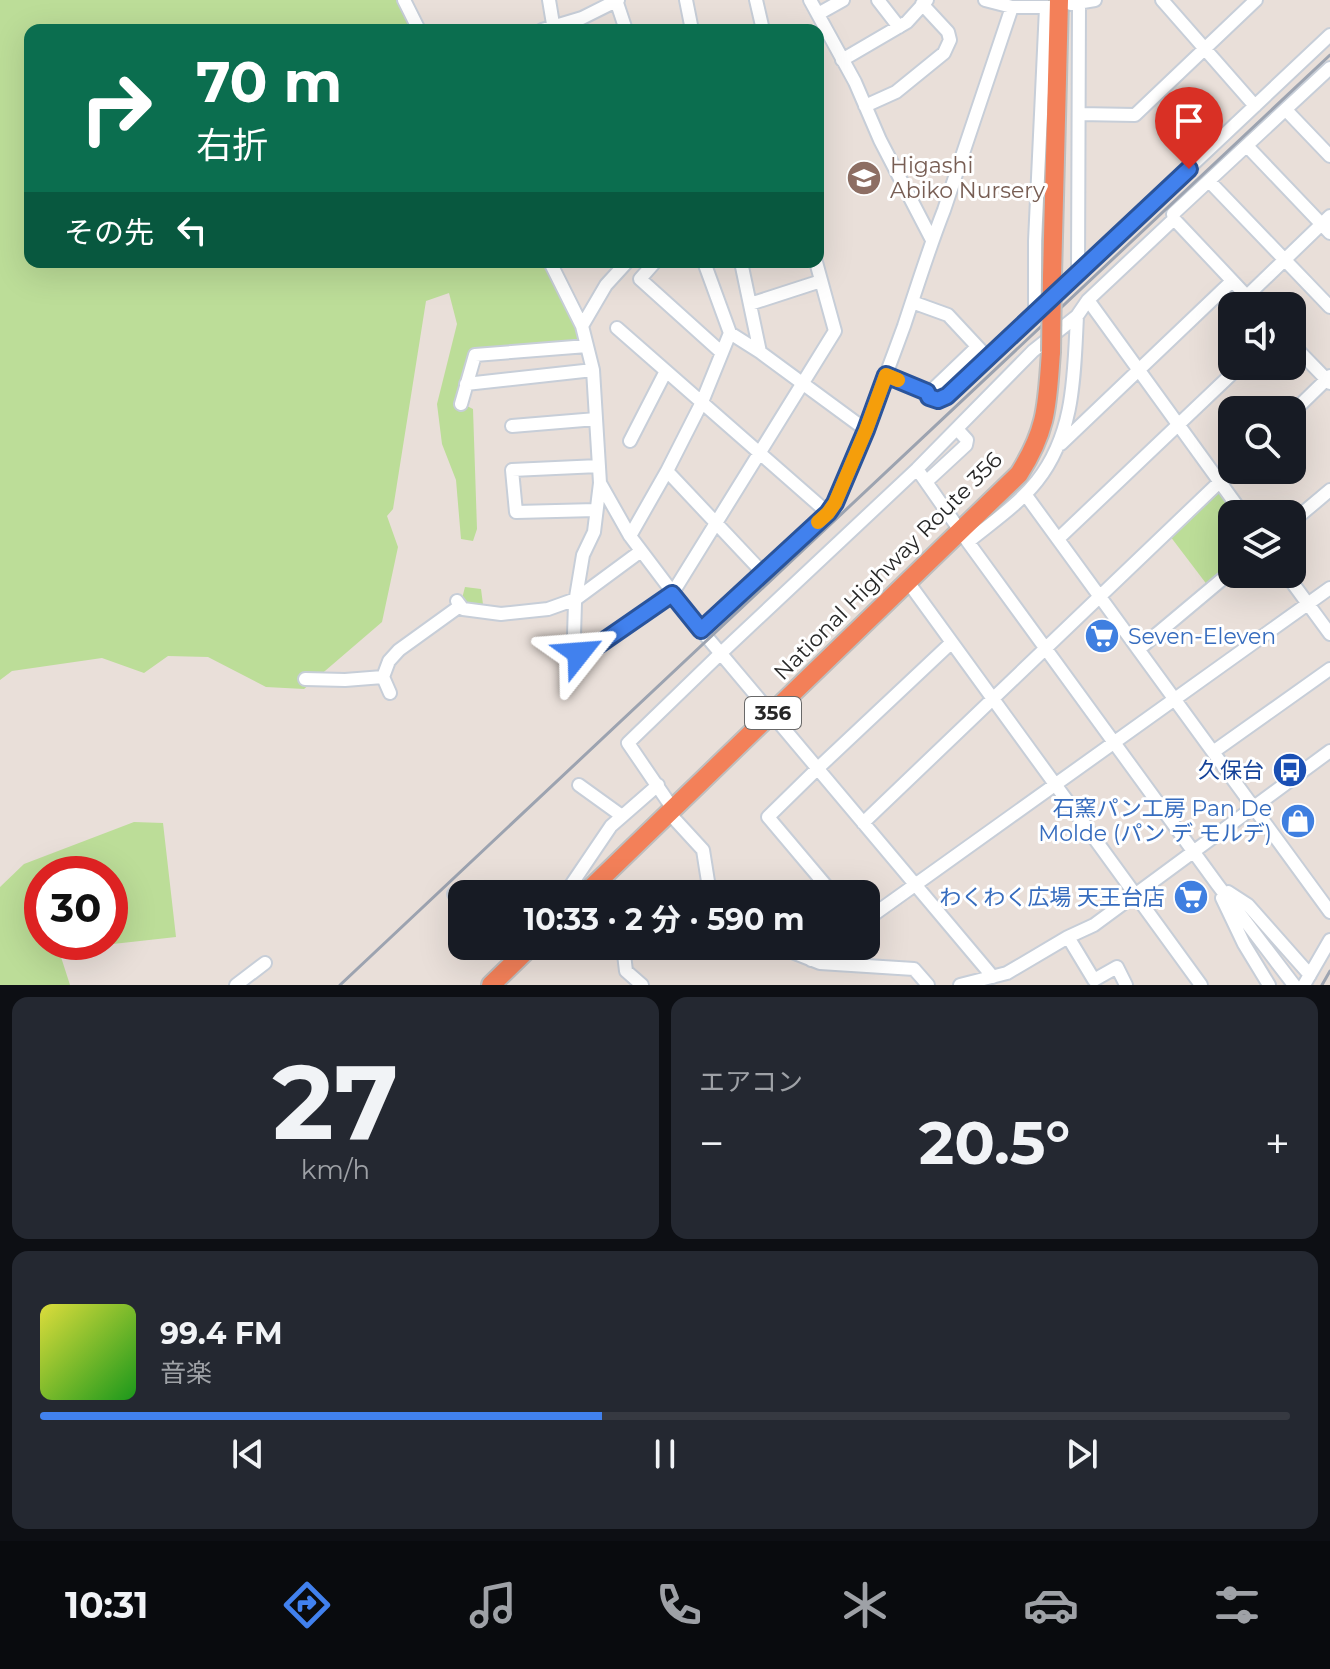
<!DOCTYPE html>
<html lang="ja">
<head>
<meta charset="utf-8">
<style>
	body { margin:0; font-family:Montserrat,"Noto Sans JP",sans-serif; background:#242831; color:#f1f3f6; height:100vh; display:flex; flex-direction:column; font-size:30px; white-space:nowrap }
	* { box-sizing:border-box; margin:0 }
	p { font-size:26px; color:#9ea1a6 }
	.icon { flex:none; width:44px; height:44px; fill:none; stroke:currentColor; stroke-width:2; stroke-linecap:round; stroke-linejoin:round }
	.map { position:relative; height:985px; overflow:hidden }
	.panel { display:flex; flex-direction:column; gap:12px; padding:12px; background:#0d0f14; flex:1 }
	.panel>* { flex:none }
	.hud { position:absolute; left:24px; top:24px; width:800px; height:244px; border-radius:16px; box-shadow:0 8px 32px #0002; background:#0b6e4f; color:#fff; overflow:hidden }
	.fabs { position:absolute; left:1218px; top:292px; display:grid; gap:16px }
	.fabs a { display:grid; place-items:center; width:88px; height:88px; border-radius:16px; background:#171b24; box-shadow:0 8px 32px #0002; font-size:40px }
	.speed { position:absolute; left:24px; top:856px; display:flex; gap:16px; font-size:40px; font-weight:700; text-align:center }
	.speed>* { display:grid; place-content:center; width:104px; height:104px; border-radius:50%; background:#171b24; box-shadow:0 8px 32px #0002; line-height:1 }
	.speed .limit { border:12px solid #d22; background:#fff; color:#111 }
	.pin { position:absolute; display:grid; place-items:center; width:68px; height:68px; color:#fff; margin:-82px -34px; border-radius:50% 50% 50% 0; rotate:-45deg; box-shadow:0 0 8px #0007 }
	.pin .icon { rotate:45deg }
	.me { position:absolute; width:88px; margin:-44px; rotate:62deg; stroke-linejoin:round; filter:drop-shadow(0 0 6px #0008) }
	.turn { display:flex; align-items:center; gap:28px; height:168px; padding:0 40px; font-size:36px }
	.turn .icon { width:104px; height:104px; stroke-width:2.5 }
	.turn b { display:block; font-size:56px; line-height:68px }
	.then { display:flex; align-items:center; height:76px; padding:0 40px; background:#0003; gap:16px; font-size:30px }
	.big { font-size:60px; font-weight:700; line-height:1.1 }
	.panel .widget { flex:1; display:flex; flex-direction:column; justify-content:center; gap:12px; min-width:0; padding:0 28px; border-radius:16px; background:#242831 }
	.panel .dial { align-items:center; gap:0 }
	.dial b { font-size:104px; line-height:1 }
	.song { display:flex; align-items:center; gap:24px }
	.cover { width:96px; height:96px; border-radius:12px; background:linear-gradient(135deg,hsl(60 70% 55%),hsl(120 70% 35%)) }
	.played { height:8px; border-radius:4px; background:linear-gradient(90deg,#4181ee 45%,#363941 45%) }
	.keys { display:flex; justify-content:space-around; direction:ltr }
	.heat { display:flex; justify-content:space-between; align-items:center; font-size:44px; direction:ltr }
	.panel .tiles { flex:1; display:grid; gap:12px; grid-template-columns:1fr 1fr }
	.widget:last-child { grid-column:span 2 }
	.trip { position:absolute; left:448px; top:880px; width:432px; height:80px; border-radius:16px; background:#171b24; box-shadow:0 8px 32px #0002; font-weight:700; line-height:80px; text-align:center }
	.tabs { display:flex; height:128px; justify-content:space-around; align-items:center; background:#090b0e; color:#9ea1a6 }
	.tabs .icon { width:56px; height:56px }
	.tabs .selected { color:#4181ee }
	.tabs b { font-size:36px; color:#f1f3f6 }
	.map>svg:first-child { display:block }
	.green { fill:#bcdd98; fill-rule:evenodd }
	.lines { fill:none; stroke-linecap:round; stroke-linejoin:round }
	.minor-casing { stroke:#c7ced8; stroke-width:16 }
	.highway-casing { stroke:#bebebe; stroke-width:22 }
	.minor { stroke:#fff; stroke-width:12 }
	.highway { stroke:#f38059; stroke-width:18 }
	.rail { stroke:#9ca3b0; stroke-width:3 }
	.highway-bridge-casing { stroke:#bebebe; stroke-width:22; stroke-linecap:butt }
	.highway-bridge { stroke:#f38059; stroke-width:18 }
	.route-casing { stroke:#2a549b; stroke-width:20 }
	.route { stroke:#4181ee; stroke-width:14 }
	.slow { stroke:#f59e0b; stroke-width:14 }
	.labels { text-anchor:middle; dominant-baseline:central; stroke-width:6; stroke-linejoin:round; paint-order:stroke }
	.shield { fill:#fff; stroke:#686868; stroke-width:2 }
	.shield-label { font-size:20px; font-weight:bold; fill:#272727 }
	.education-label { font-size:22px; fill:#785e54; stroke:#fff; text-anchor:start }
	.street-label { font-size:22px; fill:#272727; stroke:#fff }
	.shop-label { font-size:22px; fill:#366cbe; stroke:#fff; text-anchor:end }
	.transit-label { font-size:22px; fill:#164399; stroke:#fff; text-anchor:end }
</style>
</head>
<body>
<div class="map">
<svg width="1330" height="985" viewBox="0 0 1330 985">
	<rect width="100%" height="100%" fill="#e9dfd9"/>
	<path class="green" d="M0 0H404L419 30H30V262H550L587 346 475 356 461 403 473 409 477 529 473 541 461 539 456 480 442 444 437 404 457 324 449 293 426 301 393 509 387 516 398 547 382 622 304 689 266 687 208 657 168 656 144 673 102 658 12 671 0 680Z
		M1220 488 1239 514H1232V567L1208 586 1170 536Z
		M465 587 481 589 484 612 460 606Z
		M134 822 163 823 176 937 95 946 61 957 70 985H0V887L24 864ZM110 874V942H42V874Z"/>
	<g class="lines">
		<g class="minor-casing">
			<path id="minor" d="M404 0 419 30
				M549 0 554 30
				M616 0 626 30
				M686 0 692 30
				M756 0 763 30
				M810 0 855 82 880 140 932 240
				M878 0 899 27
				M985 0 1012 7H1052
				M1162 0 1255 106
				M1071 4 1095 0
				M818 14 843 0
				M542 30 582 18 618 0
				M842 60 907 22 927 0
				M865 106 896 92 944 53 950 40 948 32 922 4
				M1286 110 1330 156
				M1079 114 1135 115 1256 0
				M1247 146 1330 233
				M1209 181 1330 307
				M1174 219 1256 306
				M550 262 582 326
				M627 262 606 285 582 326 593 370 600 483 594 532 583 555 575 603 574 635 579 653 591 650 672 594 835 331 816 262
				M655 262 640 279 721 352
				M704 262 730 333 760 352 866 430
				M741 262 760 352
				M1078 274 1079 3
				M1247 296 1330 216
				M1088 300 1243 514
				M912 302 948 315 989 359
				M750 304 821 281
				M1035 315V241L1046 8
				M617 328 828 513
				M1292 344 1330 383
				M886 375 927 392 929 397 938 400 947 396 1330 35
				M466 384 593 370
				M927 392 931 391 977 347
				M461 404 475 355 587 346
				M1292 413 1330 376
				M512 426 596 419
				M630 441 666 371
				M1061 444 1232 281
				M917 469 968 542 1217 884 1294 985
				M667 471 763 573
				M926 482 966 445 967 440 957 429
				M600 483 630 536 701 630 993 977
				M1025 494 1213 752
				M596 510 516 512 512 470 599 466
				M1292 522 1330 490
				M630 536 667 471 702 402 730 333
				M1058 539 1240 366
				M968 542C991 523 1018 505 1037 481 1075 433 1074 374 1077 316
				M1286 574 1330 634
				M908 582 1201 985
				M457 601 463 609 501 614 548 609 576 599 641 551
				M701 630 828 513 835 503C860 445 882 386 904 326 917 287 929 248 944 210L1012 7
				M1139 649 1232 571
				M1330 669 1213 752 1330 912
				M305 679 345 680 383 677
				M390 693 383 677 389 661 399 650 460 606
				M579 785 622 816
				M673 809 628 743 721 653 917 469 1033 351 1077 316 1088 300 1174 219 1173 214 1330 68
				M669 813 703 850 710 894
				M863 823 1232 470
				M1228 892 1248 905 1310 975
				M454 894 462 902
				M565 894 611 826 658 785
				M833 894 768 817 817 769 951 643
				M1222 898 1244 944 1269 985
				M866 920 1330 588
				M1068 937 1094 980 1117 967 1126 985
				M503 946 516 960
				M623 946 626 971 642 985
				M777 946 820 963 914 969 928 985
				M811 960 830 946
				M236 985 265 963
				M960 985 1007 973 1068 937 1094 925 1330 751
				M1304 985 1330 940"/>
		</g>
		<g class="highway-casing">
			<path id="highway" d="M1052 277 1059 0
				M585 894 1019 474C1048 428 1047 404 1051 352
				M491 985 531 946"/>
		</g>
		<use href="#minor" class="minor"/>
		<use href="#highway" class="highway"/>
		<path class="rail" d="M340 985 1330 55
			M1322 985 1330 971"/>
		<g class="highway-bridge-casing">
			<path id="highway-bridge" d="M1051 352 1052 277"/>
		</g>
		<use href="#highway-bridge" class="highway-bridge"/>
	</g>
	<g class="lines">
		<g class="route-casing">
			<path id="route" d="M579 653 591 650 672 594 701 630 828 513 835 503 866 430 886 375 927 392 929 397 938 400 947 396 1189 169"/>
		</g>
		<use href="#route" class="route"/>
		<path class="slow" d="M818 522 828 513 835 503 866 430 886 375 898 380"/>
	</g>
	<defs>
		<g id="school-disc" transform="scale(1.8)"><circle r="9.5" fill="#8d6e63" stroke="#fff"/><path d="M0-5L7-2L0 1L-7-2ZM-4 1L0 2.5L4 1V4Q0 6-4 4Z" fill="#fff"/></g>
		<g id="supermarket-disc" transform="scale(1.8)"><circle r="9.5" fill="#3f7fe0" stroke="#fff"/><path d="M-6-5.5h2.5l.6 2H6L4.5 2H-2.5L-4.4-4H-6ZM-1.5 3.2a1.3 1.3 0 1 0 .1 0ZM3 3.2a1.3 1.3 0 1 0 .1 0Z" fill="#fff"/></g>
		<g id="bus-disc" transform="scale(1.8)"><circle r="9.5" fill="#1a4fb4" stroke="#fff"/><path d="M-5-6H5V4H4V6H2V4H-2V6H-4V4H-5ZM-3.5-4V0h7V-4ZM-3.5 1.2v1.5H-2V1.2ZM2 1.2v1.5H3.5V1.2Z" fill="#fff"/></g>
		<g id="shop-disc" transform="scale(1.8)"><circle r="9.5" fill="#3f7fe0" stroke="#fff"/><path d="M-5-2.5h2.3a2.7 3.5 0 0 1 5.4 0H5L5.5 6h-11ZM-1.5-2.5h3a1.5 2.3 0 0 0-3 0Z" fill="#fff"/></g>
	</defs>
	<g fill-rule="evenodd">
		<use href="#school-disc" x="864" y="178"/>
		<use href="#supermarket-disc" x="1102" y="636"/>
		<use href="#bus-disc" x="1290" y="770"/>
		<use href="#shop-disc" x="1298" y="821"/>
		<use href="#supermarket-disc" x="1191" y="897"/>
	</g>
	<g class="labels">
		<rect class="shield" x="745" y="697" width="56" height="32" rx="6"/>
		<g class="shield-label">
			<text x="773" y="713">356</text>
		</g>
		<g class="education-label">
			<text x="890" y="165">Higashi<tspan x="890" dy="25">Abiko Nursery</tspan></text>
		</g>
		<g class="street-label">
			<text transform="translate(888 566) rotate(-45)">National Highway Route 356</text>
		</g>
		<g class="shop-label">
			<text x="1128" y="636" text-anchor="start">Seven-Eleven</text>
			<text x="1272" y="808">石窯パン工房 Pan De<tspan x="1272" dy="25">Molde (パン デ モルデ)</tspan></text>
			<text x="1165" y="897">わくわく広場 天王台店</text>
		</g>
		<g class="transit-label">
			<text x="1264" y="770">久保台</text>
		</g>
	</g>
</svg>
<div class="fabs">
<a><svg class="icon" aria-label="sound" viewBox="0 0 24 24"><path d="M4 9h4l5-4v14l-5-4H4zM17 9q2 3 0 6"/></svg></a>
<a><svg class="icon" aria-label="search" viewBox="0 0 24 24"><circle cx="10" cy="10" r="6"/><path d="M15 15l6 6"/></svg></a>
<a><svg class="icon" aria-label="layers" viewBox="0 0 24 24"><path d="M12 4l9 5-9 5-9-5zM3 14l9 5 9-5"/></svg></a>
</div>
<div class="speed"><div class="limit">30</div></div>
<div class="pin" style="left:1189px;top:169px;background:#d93025"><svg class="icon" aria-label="arrive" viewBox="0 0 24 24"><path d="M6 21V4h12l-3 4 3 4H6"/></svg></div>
<svg class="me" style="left:579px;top:653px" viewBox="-20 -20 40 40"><path d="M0-17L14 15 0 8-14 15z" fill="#4181ee" stroke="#fff" stroke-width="4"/></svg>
<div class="trip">10:33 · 2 分 · 590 m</div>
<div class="hud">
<div class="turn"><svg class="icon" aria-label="right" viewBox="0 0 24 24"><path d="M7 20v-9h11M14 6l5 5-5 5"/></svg><div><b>70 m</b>右折</div></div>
<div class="then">その先<svg class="icon" aria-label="left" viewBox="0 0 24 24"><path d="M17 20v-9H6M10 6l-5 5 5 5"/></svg></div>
</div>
</div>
<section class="panel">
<div class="tiles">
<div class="widget dial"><b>27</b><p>km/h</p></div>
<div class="widget"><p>エアコン</p>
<div class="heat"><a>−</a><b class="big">20.5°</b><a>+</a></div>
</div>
<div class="widget">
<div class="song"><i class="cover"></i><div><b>99.4 FM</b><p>音楽</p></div></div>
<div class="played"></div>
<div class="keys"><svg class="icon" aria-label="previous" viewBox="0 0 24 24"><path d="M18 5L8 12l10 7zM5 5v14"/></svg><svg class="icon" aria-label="pause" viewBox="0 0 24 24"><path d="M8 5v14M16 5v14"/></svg><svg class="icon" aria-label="next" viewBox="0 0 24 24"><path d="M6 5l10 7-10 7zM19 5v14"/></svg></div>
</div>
</div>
</section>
<nav class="tabs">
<b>10:31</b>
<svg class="icon selected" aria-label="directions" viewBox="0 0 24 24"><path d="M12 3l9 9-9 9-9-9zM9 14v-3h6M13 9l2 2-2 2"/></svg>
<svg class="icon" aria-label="music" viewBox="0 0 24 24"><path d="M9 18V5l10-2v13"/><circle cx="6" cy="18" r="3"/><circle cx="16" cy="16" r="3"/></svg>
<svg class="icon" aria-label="phone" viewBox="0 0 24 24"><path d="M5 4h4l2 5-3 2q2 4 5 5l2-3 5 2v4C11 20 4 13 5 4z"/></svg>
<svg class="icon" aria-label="climate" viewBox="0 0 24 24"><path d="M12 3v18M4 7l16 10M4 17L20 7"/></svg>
<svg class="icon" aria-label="car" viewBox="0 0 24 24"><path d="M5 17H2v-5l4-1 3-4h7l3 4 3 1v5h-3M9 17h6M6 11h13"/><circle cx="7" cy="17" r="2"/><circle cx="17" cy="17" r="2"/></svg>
<svg class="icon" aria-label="filters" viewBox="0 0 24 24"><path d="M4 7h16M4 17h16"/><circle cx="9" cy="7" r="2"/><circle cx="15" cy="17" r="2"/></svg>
</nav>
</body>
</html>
